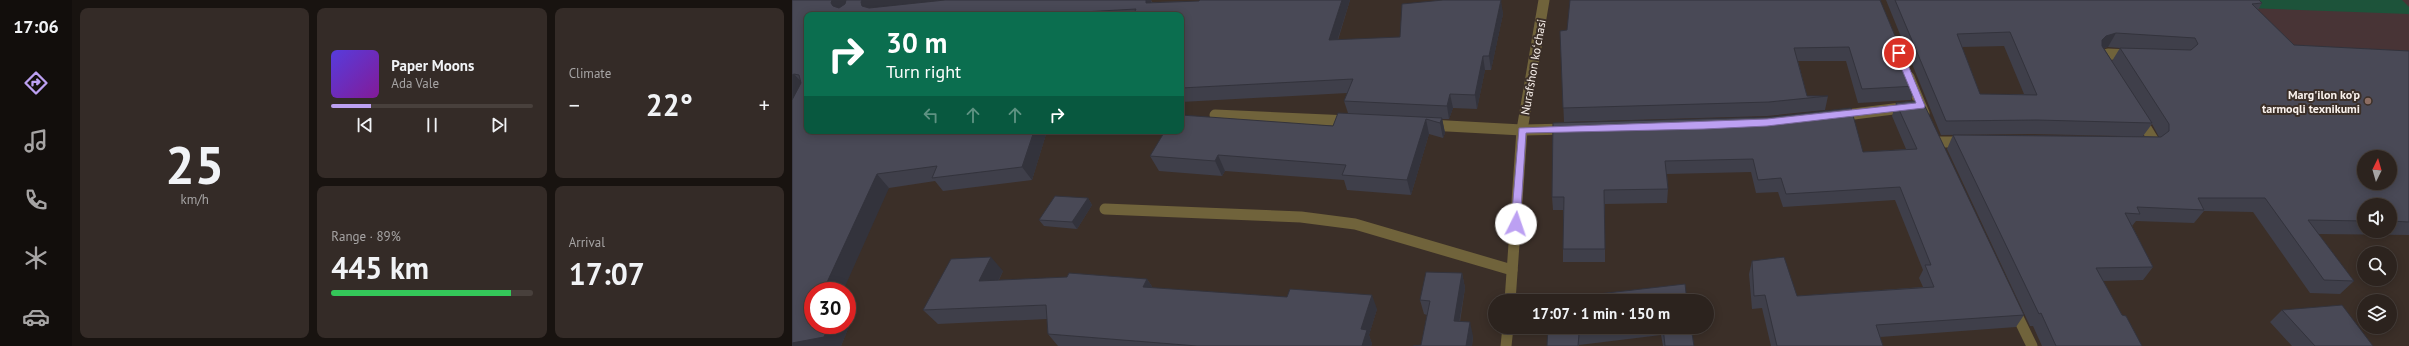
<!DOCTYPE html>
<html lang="en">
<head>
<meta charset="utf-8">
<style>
	body { margin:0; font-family:"PT Sans",sans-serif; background:#342b27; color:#f1f3f6; height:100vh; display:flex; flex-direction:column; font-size:15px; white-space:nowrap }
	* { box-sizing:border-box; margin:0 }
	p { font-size:13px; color:#a6a4a4 }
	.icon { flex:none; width:22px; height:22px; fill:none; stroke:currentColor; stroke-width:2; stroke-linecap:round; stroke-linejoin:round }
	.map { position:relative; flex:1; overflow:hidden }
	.drawer { display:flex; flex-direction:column; gap:8px; padding:8px; background:#181310; width:720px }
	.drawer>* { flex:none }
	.banner { position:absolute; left:12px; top:12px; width:380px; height:122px; border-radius:8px; box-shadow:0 2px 10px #0003,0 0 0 1px #48403c; background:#0b6e4f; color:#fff; overflow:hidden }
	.needle { width:26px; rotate:5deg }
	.tools { position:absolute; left:1565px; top:150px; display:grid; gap:8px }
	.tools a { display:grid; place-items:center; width:40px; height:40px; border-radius:50%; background:#2c231e; box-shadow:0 2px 10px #0003,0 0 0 1px #48403c; font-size:20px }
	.speed { position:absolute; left:12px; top:282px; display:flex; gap:8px; font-size:20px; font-weight:700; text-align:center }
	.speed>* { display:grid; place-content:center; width:52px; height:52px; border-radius:50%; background:#2c231e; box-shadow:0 2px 10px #0003,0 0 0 1px #48403c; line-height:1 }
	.speed .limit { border:6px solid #d22; background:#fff; color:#111 }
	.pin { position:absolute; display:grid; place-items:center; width:34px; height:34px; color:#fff; margin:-17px; border:2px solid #fff; border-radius:50%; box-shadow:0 1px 4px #0007 }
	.me { position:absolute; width:44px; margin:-22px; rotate:4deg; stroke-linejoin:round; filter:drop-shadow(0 0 3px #0008) }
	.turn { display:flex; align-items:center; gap:14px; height:84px; padding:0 16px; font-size:18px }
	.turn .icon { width:52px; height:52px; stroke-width:2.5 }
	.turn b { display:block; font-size:28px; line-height:34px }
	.lanes { display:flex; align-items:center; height:38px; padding:0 16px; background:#0003; justify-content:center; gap:20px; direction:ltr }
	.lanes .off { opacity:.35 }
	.big { font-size:30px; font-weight:700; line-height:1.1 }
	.drawer .card { flex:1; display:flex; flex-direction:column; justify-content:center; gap:6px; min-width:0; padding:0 14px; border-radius:8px; background:#342b27 }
	.drawer .dial { align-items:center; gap:0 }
	.dial b { font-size:52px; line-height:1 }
	.song { display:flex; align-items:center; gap:12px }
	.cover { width:48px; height:48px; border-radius:6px; background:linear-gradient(135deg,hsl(250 70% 55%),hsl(290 70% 35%)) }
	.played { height:4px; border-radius:2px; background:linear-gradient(90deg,#bca0f2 20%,#48403c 20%) }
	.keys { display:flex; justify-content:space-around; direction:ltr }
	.heat { display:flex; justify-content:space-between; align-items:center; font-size:22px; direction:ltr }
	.charge { height:6px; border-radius:3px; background:linear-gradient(90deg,#34c759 89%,#48403c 0) }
	.drawer .tiles { flex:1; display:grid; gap:8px; grid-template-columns:repeat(3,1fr) }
	.card:first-child { grid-row:span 2 }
	.trip { position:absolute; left:696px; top:294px; width:226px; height:40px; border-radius:20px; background:#2c231e; box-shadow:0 2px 10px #0003,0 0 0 1px #48403c; font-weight:700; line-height:40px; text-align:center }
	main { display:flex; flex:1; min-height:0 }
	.tab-bar { display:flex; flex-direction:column; width:72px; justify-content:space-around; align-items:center; background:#120e0c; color:#a6a4a4 }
	.tab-bar .icon { width:28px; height:28px }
	.tab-bar .active { color:#bca0f2 }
	.tab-bar b { font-size:18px; color:#f1f3f6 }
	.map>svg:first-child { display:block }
	.education { fill:#483436 }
	.green { fill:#1d533a }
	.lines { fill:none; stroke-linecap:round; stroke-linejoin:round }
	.service { stroke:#70633b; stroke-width:11 }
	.minor { stroke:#70633b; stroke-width:11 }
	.wall { fill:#3f3f4a; fill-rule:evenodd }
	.shaded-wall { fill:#33333c }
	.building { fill:#494956; stroke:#33333c; fill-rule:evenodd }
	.route { fill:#bca0f2; stroke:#7a689d }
	.education-dot { fill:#8d6e63; stroke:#3b2f28; stroke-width:1.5 }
	.labels { text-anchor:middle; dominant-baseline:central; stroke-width:4; stroke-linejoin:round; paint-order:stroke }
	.street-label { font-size:12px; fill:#faf2ed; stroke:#3b2f28 }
	.poi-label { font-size:12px; font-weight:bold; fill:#faf2ed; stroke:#3b2f28; text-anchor:end }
</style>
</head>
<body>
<main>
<nav class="tab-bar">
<b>17:06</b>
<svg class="icon active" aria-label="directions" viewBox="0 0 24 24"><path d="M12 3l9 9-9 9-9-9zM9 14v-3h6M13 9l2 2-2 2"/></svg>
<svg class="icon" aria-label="music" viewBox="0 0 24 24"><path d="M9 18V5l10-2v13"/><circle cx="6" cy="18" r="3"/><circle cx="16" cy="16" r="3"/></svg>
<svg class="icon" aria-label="phone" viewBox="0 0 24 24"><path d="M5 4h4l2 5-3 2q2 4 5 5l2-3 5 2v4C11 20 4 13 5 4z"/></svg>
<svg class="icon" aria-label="climate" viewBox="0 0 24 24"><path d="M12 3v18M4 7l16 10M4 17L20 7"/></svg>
<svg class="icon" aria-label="car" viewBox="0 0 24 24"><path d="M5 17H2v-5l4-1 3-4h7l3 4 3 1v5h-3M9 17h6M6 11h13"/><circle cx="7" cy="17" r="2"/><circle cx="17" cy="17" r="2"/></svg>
</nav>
<section class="drawer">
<div class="tiles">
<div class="card dial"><b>25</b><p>km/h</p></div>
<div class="card">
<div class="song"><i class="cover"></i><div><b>Paper Moons</b><p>Ada Vale</p></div></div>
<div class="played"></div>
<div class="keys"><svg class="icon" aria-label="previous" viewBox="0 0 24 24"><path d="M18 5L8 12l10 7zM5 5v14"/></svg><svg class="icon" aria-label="pause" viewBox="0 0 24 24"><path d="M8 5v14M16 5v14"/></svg><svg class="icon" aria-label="next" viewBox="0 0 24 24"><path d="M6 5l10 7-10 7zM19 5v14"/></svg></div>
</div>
<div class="card"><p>Climate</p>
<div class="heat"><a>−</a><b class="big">22°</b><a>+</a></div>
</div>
<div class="card"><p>Range · 89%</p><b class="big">445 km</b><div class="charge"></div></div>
<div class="card"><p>Arrival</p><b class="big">17:07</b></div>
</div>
</section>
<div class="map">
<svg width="1617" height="346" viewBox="0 0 1617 346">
	<rect width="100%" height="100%" fill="#3b2f28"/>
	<path class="education" d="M1441 0H1617V185L1598 157Z"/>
	<path class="green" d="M1451 0H1610L1617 7V14L1456 8Z"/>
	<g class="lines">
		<path class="service" d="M423 115 558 121
			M1046 116 1117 107
			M637 125 730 130 776 129
			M313 209 509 217 563 224 720 270"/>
		<path class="minor" d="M1313 63 1309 56 1316 54 1338 55
			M1117 77 1132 113
			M1348 118 1362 141 1355 144
			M1144 142H1172
			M718 301 730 130 752 0
			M1221 307 1240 346
			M714 346 716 327"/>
	</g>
	<path class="wall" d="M0 0H359L360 2 407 1 408 0H558L546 40 608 37 651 0H708L711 14 699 70H693L685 109 661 108 657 119H650L653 133 651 138 637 134 619 195 555 190 552 180 433 171 430 176 367 171 358 156 541 126 556 113 552 101 555 93 389 102V15H15V131H255L240 180 151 191 143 181 97 188 21 291 64 309 49 346H0Z
		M1088 0 1124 86 1119 100 1066 103 1054 61H1006L1015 96H1036L1033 110 975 116 772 122 768 31Z
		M1094 0H1467L1470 3 1466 10 1502 45 1617 51V235L1526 234 1562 281 1548 294 1518 293 1461 212 1412 211 1402 223 1344 221 1340 226 1361 267 1351 280 1311 281 1330 315 1350 346H1250L1241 326H1238L1155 149 1161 135 1330 136 1238 134 1149 135ZM1212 46 1232 94H1188L1170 47ZM1316 47 1328 48 1320 61 1312 48ZM1360 124 1367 137 1351 136ZM1572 205H1598V231H1572Z
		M1104 103 1232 315 1224 327 1088 337 1091 346H979L970 308 960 309 957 274 960 261 1005 296 1131 287 1127 278 1131 270 1103 200 991 207 986 192 964 193 959 172 875 174 876 189 875 203 813 204V262H771V210H761L760 197 761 123 1071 152 1114 149 1100 116Z
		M296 198 300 205 285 229 252 226 247 220Z
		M211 271 207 280 355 279 361 288 585 309 577 335 580 344 579 346H266L256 334 255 319 146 324 131 310Z
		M670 273 673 288 668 322 681 336 680 346H621L629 345 635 315 632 314 628 300Z
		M1490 310 1581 346H1500L1478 322Z
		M756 327H899L902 346H871L869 335 787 345V346H755Z"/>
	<path class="shaded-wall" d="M40 0H55L50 15 41 6 39 3Z
		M70 0H161L79 15 70 6 69 2Z
		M354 0H359L360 15 354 3Z
		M550 0H558L541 54 537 40Z
		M709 0 711 14 699 70 697 56Z
		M1324 33 1316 47 1307 49 1310 40 1314 36Z
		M691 56 693 70 685 109 683 95Z
		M2 74 14 87 0 109V75Z
		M658 94 661 108 657 119 655 106Z
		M650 118 653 133 651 138 648 123Z
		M634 119 637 134 619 195 615 180Z
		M242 131H255L240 180 230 167Z
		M426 155 433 171 430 176 423 161Z
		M85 174 97 188 51 291H31Z
		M296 198 300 205 285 229 280 222Z
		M199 257 211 271 199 295 187 281Z
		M670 273 673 288 665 335 662 321Z
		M355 279 364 293 351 287Z
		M580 295 585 309 577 335 580 344 579 346H570L569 329Z
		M55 301 64 309 49 346H0V343L37 325H55Z
		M678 322 681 336 680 346H674Z"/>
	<path class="building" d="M0 0H40L39 3 41 6 47 8 53 4 54 0H70L69 2 70 6 77 8 153 0H354V3L407 1 408 0H550L537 40 608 37 610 4 651 0H709L697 56H691L683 95 658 94 655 106 552 101 561 79 389 88V15H341L344 9 291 12 289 15H15V131H242L230 167 140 178 145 166 85 174 31 291H21V325H37L32 337 0 343V100L9 83 7 75 2 74 0 75Z
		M778 0H1088L1124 86 1070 89 1057 47 1002 48 1015 96H1036L977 102 771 108 768 31 775 30Z
		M1103 0H1467L1470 3 1460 4 1502 45 1617 51V222L1598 221V205H1572V221L1516 220 1562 281 1532 280 1473 198H1406L1412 210 1345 207 1348 214 1333 213 1361 267 1304 268 1330 315 1334 316 1350 346H1264L1249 313 1247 314 1161 135 1369 137 1377 131V124L1328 48 1399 50 1406 44 1403 38 1324 33 1314 36 1310 40V46L1360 123 1245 120 1154 121ZM1218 32 1245 95 1188 94 1165 34ZM1572 157H1598V183H1572Z
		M1130 100 1232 315 1084 325 1091 346H985L973 295 962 296 960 261 992 257 1005 296 1142 287 1133 265H1139L1108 187 994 194 989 178 966 180 961 159 873 161 876 189 812 190 813 249H771L772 197H760L761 123 978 117 1059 108 1071 152 1125 149 1104 103Z
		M546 113 650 118 648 123 634 119 615 180 550 175 554 165 426 155 423 161 358 156 373 131H389V115L541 126Z
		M263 196 296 198 280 222 247 220Z
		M199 257 187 281 275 277 277 273 355 279 351 287 495 297 498 289 580 295 569 329 575 330 570 346H405L256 334 254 305 131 310 159 259Z
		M634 272 670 273 662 321 678 322 674 346H621L629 345 638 301 628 300Z
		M893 284 895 301H754V300Z
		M1550 305 1581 346H1523L1490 310Z
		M756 327H840L787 334 786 346H755Z
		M871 327H899L902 346H873Z"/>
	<path class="route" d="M1107 50 1111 53 1133 106 1132 108 975 126 912 129 734 133 728 224 724 227 719 224 727 128 975 119 1124 103 1103 53Z"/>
	<circle class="education-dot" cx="1576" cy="101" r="4"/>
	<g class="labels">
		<g class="street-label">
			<text transform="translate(741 67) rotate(-80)">Nurafshon koʻchasi</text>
		</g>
		<g class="poi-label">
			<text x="1568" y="94">Marg'ilon ko'p<tspan x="1568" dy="14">tarmoqli texnikumi</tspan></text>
		</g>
	</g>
</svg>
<div class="tools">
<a><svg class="needle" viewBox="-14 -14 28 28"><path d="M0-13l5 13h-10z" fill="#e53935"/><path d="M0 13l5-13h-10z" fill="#a6a4a4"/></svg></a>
<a><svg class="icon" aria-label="sound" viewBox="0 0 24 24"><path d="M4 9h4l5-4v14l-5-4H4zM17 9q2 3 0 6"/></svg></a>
<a><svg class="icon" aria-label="search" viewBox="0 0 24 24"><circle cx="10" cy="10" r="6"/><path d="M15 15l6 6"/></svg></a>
<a><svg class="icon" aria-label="layers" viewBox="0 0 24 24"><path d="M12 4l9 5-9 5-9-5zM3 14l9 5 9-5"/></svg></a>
</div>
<div class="speed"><div class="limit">30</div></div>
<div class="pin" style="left:1107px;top:53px;background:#d93025"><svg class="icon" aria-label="arrive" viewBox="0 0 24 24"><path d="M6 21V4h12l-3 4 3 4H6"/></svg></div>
<svg class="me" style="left:724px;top:224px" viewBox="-20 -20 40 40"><circle r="19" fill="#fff"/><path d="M0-13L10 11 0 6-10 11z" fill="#bca0f2"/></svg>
<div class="trip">17:07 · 1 min · 150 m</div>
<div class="banner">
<div class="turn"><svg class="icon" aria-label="right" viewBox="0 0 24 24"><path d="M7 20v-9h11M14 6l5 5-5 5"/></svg><div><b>30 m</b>Turn right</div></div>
<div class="lanes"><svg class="icon off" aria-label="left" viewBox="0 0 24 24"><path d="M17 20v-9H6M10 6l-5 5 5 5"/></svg><svg class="icon off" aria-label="ahead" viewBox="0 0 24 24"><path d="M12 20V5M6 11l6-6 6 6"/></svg><svg class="icon off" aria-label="ahead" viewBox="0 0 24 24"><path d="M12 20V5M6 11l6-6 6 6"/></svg><svg class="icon" aria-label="right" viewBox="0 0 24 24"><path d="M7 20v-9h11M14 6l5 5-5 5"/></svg></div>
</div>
</div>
</main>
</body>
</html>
